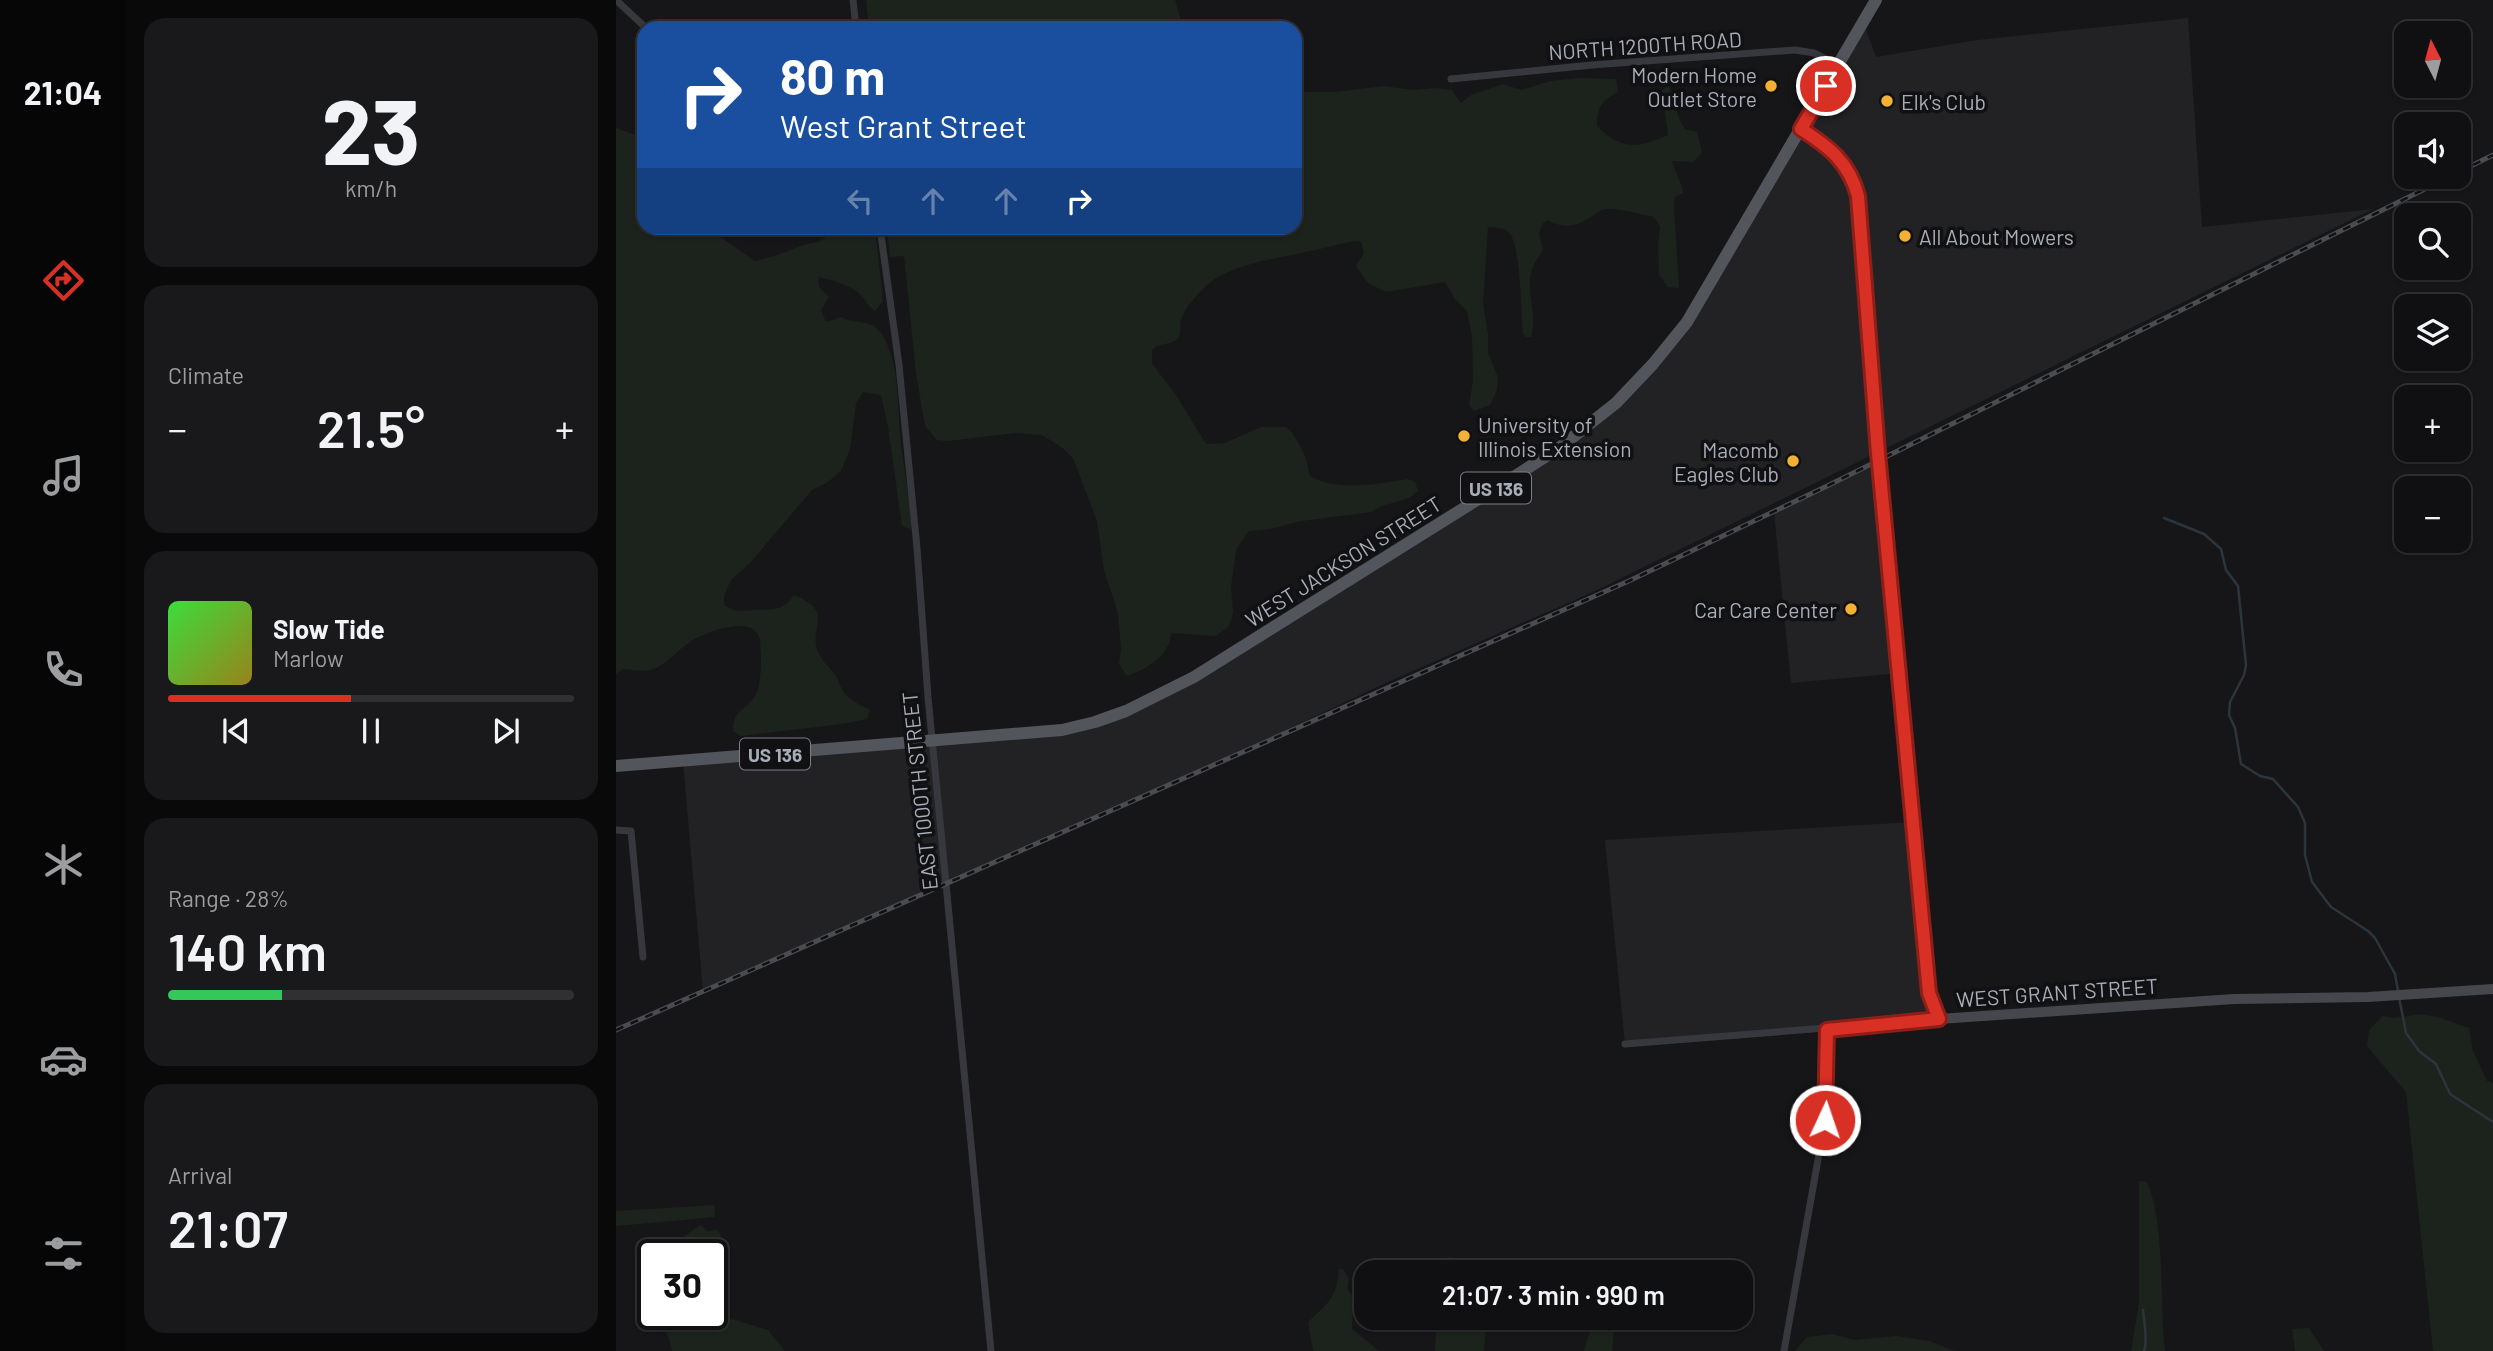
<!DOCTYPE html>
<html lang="en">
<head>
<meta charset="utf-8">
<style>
	body { margin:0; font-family:Barlow,sans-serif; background:#19191b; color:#f1f3f6; height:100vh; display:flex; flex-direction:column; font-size:26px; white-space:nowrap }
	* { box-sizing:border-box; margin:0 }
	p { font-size:23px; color:#9c9d9f }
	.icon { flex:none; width:38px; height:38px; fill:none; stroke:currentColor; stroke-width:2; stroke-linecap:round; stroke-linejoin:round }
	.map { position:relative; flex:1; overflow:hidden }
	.details { display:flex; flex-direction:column; gap:18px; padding:18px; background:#09090a; width:490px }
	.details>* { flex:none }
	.guide { position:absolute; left:21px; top:21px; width:665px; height:214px; border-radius:21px; box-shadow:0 2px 5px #0004,0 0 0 2px #303032; background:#1a4fa0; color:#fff; overflow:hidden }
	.needle { width:46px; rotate:354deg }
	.buttons { position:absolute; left:1778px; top:21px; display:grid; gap:14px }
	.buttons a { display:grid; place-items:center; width:77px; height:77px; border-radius:14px; background:#101012; box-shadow:0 2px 5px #0004,0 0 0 2px #303032; font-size:35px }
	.speed { position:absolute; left:21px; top:1239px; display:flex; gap:14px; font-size:35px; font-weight:700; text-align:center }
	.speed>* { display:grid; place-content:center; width:91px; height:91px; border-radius:50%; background:#101012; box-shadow:0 2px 5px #0004,0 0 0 2px #303032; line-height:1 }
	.speed .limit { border:4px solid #111; border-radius:10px; background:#fff; color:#111 }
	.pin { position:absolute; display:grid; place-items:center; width:60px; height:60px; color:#fff; margin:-30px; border:4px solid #fff; border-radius:50%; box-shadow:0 2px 7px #0007 }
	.me { position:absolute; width:77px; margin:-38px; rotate:3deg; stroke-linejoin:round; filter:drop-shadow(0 0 5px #0008) }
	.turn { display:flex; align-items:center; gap:24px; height:147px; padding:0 28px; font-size:32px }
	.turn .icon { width:91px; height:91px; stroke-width:2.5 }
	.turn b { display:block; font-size:49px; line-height:60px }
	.lanes { display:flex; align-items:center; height:66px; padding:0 28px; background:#0003; justify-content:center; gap:35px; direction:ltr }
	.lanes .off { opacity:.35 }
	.big { font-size:52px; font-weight:600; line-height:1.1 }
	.details .widget { flex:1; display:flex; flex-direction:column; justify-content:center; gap:10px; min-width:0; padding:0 24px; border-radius:21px; background:#19191b }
	.details .dial { align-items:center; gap:0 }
	.dial b { font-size:91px; line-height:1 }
	.song { display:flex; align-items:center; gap:21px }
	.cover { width:84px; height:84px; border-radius:10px; background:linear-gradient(135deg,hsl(120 70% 55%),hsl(50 70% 35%)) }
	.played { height:7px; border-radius:4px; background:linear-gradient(90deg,#d93025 45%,#303032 45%) }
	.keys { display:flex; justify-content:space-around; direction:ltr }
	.heat { display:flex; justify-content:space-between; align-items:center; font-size:38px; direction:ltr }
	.charge { height:10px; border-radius:5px; background:linear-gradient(90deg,#34c759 28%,#303032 0) }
	.trip { position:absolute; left:738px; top:1260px; width:399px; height:70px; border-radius:21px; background:#101012; box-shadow:0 2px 5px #0004,0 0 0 2px #303032; font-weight:600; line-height:70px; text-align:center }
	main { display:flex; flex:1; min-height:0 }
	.tabs { display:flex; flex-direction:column; width:126px; justify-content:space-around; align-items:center; background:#060607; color:#9c9d9f }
	.tabs .icon { width:49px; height:49px }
	.tabs .selected { color:#d93025 }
	.tabs b { font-size:32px; color:#f1f3f6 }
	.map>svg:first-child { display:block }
	.built { fill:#222225 }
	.green { fill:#1c231d }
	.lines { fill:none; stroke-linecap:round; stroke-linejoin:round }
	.stream { stroke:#2c353c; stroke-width:2.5 }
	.minor { stroke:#37383d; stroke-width:7 }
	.secondary { stroke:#45474d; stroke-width:10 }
	.primary { stroke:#53555c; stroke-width:12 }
	.rail-casing { stroke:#4a4c52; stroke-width:5 }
	.rail { stroke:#111113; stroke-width:2.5; stroke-dasharray:8; stroke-linecap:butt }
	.route-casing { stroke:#8d1f18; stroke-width:18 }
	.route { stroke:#d93025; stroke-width:12 }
	.poi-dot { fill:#f2b134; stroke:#111113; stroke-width:2.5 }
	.labels { text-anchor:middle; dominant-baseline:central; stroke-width:7; stroke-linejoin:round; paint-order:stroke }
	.shield { fill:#111113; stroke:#7b7e86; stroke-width:2 }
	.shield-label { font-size:19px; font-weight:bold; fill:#a8adb8 }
	.street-label { font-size:21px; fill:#a8adb8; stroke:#111113 }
	.poi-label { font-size:21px; fill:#a8adb8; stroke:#111113; text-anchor:end }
</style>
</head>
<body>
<main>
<nav class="tabs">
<b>21:04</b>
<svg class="icon selected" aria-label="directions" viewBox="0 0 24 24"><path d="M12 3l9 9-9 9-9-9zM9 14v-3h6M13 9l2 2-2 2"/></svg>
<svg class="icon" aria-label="music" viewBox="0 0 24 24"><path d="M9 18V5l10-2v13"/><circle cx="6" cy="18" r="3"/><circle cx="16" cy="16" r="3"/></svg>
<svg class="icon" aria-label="phone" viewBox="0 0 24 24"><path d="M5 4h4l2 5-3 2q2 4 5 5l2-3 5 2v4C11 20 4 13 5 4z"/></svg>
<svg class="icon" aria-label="climate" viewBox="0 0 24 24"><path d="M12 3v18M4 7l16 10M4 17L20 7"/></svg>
<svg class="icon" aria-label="car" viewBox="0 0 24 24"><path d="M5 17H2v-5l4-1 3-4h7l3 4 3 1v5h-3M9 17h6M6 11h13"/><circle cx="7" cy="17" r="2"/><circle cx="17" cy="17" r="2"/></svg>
<svg class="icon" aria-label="filters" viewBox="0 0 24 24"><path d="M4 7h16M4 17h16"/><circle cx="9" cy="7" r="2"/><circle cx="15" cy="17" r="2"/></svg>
</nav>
<section class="details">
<div class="widget dial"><b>23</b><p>km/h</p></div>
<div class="widget"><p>Climate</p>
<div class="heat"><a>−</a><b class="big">21.5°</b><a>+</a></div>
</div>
<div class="widget">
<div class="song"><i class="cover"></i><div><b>Slow Tide</b><p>Marlow</p></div></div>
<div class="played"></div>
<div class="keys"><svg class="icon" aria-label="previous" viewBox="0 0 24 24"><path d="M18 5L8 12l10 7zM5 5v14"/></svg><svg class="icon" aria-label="pause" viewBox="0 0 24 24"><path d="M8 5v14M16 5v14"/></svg><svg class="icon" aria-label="next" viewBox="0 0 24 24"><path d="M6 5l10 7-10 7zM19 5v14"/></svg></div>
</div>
<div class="widget"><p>Range · 28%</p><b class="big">140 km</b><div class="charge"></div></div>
<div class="widget"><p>Arrival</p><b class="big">21:07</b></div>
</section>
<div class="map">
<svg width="1877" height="1351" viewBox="0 0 1877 1351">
	<rect width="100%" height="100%" fill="#161618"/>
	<path class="built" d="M1572 18 1586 227 1757 209 979 591 763 686 584 771 87 992 67 761 420 733 533 701 972 426 1054 344 1247 21 1260 57 1361 40Z
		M1263 459 1284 673 1175 683 1158 512Z
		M1298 822 1313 993 1323 1019 1009 1044 989 840Z"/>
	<path class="green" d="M250 0H559L567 28H253Z
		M962 78 1000 79 1002 92C985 101 981 108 981 126 1006 151 1022 148 1052 135L1046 90 1053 86 1064 121 1069 129 1081 132 1086 153 1077 162 1056 161C1059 172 1065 180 1067 193L1059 197 1058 207 1063 288 1052 287 1043 275 1042 246 1044 227 1038 217C1024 214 1007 209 993 209 983 209 981 214 973 218 957 228 947 228 931 220L926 224 923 233 927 250C924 256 918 262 916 269 909 291 922 314 915 337H910L907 333C905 312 905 245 893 233 888 227 880 228 872 227L867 303 872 334V353L882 377 881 390 874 405 858 411 853 405 857 381 856 335 851 311 839 299 829 282 770 292 752 283 740 266 748 253 745 241C732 241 721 245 708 248 673 257 612 262 587 289 579 297 568 309 565 320 563 327 567 335 560 340 551 346 543 342 536 350V364L558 392 590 444 609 443 645 427H670C685 441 690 457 694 476 721 492 762 484 792 479L799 482 802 491 793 498 766 506 755 512 686 521 655 529 633 531 621 548 619 558 615 587 617 612 613 626 600 636 555 633C554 656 530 670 510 676L503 663 505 649 502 613 488 570 481 521 457 458 447 448 426 435 400 433 332 441 321 440 310 427 308 420 300 373 288 256 274 257 271 228H679V92H719L768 86 797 90 819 88 836 90 845 103 855 95 887 84 905 90 935 81Z
		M0 128 28 138V196L20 203 19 211 28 208V228H99L110 241 139 261C155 257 166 254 182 247 191 243 200 244 209 238L211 228H259L267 301 259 311C251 306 251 301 244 294 235 285 215 280 202 277L203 287 213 297 205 310 210 322 225 317C238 324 252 320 260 328 285 350 281 412 285 444 288 471 293 498 297 525L294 529 286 526 272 427 265 395 247 392 240 403 234 449 225 471 212 482 196 490 134 563 115 580 108 596V605C117 612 125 611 136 610 153 609 167 613 178 595 221 613 190 626 203 654 207 662 215 669 220 676 223 680 224 687 227 691 233 700 245 705 254 710L251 719 226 724 125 736 117 731C117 708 131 711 139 696 145 685 145 666 145 653 144 649 145 641 143 637 135 614 87 633 74 642 62 649 53 662 40 668 30 673 18 670 7 669L0 674Z
		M1805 1014 1822 1017 1853 1028 1857 1051 1871 1081 1877 1083V1351H1817L1790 1092 1751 1046 1753 1030 1767 1016 1778 1018Z
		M1523 1181 1531 1182C1550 1226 1543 1302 1549 1351H1515L1523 1303Z
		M98 1205 99 1217 0 1226V1211Z
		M85 1225 91 1231 102 1230 105 1236 97 1252 101 1254V1264L96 1273V1255H60L68 1236Z
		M836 1257 857 1270 858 1272H815L821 1259Z
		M723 1269H727L733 1278 731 1289 737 1297 736 1329 763 1351H697L692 1322C712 1303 721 1298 723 1269Z
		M96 1308 102 1315 152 1330 169 1351H56C54 1337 46 1329 47 1314H96Z
		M821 1318H870L868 1351H819Z
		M978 1318H999L996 1351H968Z
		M1693 1328 1708 1351H1679L1676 1329Z
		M1216 1334 1238 1340 1281 1336 1313 1341 1338 1351H1179L1191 1337Z"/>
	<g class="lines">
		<path class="stream" d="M1548 518 1588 534 1605 549 1610 570 1622 586 1630 665 1628 675 1614 702 1613 715 1619 728 1625 764 1644 776 1657 779 1682 807 1689 823V855L1696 882 1715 907 1752 931 1759 938 1779 974 1782 991
			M1783 997 1790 1033 1803 1051 1820 1064 1834 1094 1877 1122
			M1527 1310C1528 1321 1532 1340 1528 1351"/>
		<path class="minor" d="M0 0 30 28
			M237 0 240 28
			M835 79 976 65 1179 50 1198 53 1222 65
			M264 228 283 365 301 548 312 697 375 1351
			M0 830 15 831 27 957
			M1009 1044 1323 1019
			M1168 1351 1209 1120 1211 1030"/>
		<path class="secondary" d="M1185 129C1213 147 1234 162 1242 196L1262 453 1313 993 1323 1019 1618 999 1752 997 1877 989"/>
		<path class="primary" d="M0 766 446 730 479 722 510 711 578 677 896 478 943 448 1000 403 1037 364 1071 322 1260 0"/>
		<g class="rail-casing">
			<path id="rail" d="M1843 172 1877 155
				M0 1030 1015 580 1209 487 1833 177"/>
		</g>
		<use href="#rail" class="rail"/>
	</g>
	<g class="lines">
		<g class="route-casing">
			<path id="route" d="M1209 1120 1211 1030 1323 1019 1313 993 1262 453 1242 196C1233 162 1213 147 1185 129L1210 86"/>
		</g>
		<use href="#route" class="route"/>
	</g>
	<g class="poi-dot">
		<circle cx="1155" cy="86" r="7"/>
		<circle cx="1271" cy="101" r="7"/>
		<circle cx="1289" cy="236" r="7"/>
		<circle cx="848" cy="436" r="7"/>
		<circle cx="1177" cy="461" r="7"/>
		<circle cx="1235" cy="609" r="7"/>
	</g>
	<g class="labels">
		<g class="shield">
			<rect x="845" y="472.5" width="70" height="31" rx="5"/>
			<rect x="124" y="738.5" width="70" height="31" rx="5"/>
		</g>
		<g class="shield-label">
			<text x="880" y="488">US 136</text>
			<text x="159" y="754">US 136</text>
		</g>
		<g class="street-label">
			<text transform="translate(1029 45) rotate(-4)">NORTH 1200TH ROAD</text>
			<text transform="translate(727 561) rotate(-32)">WEST JACKSON STREET</text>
			<text transform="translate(303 791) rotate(-96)">EAST 1000TH STREET</text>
			<text transform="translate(1441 992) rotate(-4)">WEST GRANT STREET</text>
		</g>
		<g class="poi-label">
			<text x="1141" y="74">Modern Home<tspan x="1141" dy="24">Outlet Store</tspan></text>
			<text x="1285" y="101" text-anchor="start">Elk's Club</text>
			<text x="1303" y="236" text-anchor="start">All About Mowers</text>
			<text x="862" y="424" text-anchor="start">University of<tspan x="862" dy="24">Illinois Extension</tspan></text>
			<text x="1163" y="449">Macomb<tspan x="1163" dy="24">Eagles Club</tspan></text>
			<text x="1221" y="609">Car Care Center</text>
		</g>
	</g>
</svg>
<div class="buttons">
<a><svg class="needle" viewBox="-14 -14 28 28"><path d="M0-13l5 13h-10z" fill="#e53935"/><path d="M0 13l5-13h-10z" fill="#9c9d9f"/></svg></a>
<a><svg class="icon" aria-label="sound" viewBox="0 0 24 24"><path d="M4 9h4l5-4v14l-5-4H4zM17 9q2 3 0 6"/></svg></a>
<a><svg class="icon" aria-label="search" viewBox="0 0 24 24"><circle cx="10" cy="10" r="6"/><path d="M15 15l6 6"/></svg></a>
<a><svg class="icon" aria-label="layers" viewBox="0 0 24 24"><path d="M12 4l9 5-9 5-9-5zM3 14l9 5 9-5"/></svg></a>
<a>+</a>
<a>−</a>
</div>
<div class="speed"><div class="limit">30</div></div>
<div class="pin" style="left:1210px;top:86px;background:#d93025"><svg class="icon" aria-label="arrive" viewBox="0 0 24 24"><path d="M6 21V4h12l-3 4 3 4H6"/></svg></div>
<svg class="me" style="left:1209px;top:1120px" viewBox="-20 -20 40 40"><circle r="17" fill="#d93025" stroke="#fff" stroke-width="3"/><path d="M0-11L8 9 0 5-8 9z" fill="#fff"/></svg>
<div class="trip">21:07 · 3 min · 990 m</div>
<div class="guide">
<div class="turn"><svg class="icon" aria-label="right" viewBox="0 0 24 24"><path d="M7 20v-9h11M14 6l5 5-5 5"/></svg><div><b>80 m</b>West Grant Street</div></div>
<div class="lanes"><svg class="icon off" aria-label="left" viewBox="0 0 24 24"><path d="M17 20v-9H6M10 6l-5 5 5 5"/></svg><svg class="icon off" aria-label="ahead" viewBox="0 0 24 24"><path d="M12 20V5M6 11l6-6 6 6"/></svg><svg class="icon off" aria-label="ahead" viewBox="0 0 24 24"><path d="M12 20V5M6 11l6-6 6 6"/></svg><svg class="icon" aria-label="right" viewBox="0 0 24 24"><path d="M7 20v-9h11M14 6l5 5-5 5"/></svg></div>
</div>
</div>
</main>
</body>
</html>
